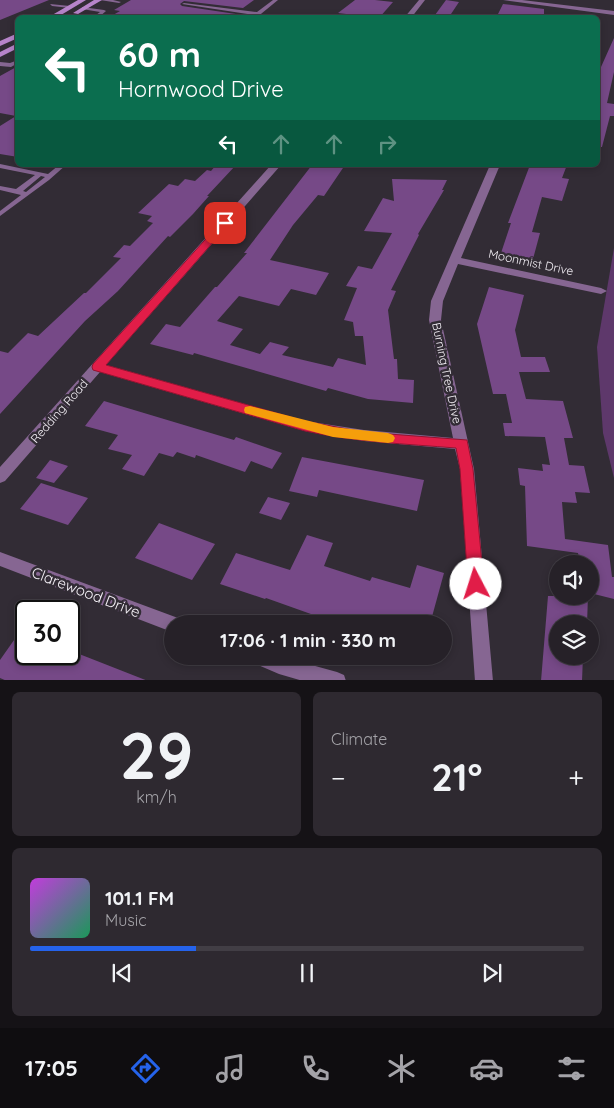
<!DOCTYPE html>
<html lang="en">
<head>
<meta charset="utf-8">
<style>
	body { margin:0; font-family:Quicksand,sans-serif; background:#2e2930; color:#f1f3f6; height:100vh; display:flex; flex-direction:column; font-size:19px; white-space:nowrap }
	* { box-sizing:border-box; margin:0 }
	p { font-size:16px; color:#a4a3a8 }
	.icon { flex:none; width:28px; height:28px; fill:none; stroke:currentColor; stroke-width:2; stroke-linecap:round; stroke-linejoin:round }
	.map { position:relative; height:680px; overflow:hidden }
	.panel { display:flex; flex-direction:column; gap:12px; padding:12px; background:#151216; flex:1 }
	.panel>* { flex:none }
	.hud { position:absolute; left:15px; top:15px; width:585px; height:152px; border-radius:8px; box-shadow:0 2px 8px #0003,0 0 0 1px #423e45; background:#0b6e4f; color:#fff; overflow:hidden }
	.fabs { position:absolute; left:549px; top:555px; display:grid; gap:10px }
	.fabs a { display:grid; place-items:center; width:50px; height:50px; border-radius:50%; background:#262128; box-shadow:0 2px 8px #0003,0 0 0 1px #423e45; font-size:25px }
	.speed { position:absolute; left:15px; top:600px; display:flex; gap:10px; font-size:25px; font-weight:700; text-align:center }
	.speed>* { display:grid; place-content:center; width:65px; height:65px; border-radius:50%; background:#262128; box-shadow:0 2px 8px #0003,0 0 0 1px #423e45; line-height:1 }
	.speed .limit { border:2px solid #111; border-radius:8px; background:#fff; color:#111 }
	.pin { position:absolute; display:grid; place-items:center; width:42px; height:42px; color:#fff; margin:-21px; border-radius:10px; box-shadow:0 2px 8px #0006 }
	.me { position:absolute; width:55px; margin:-28px; rotate:355deg; stroke-linejoin:round; filter:drop-shadow(0 0 4px #0008) }
	.turn { display:flex; align-items:center; gap:18px; height:105px; padding:0 20px; font-size:22px }
	.turn .icon { width:65px; height:65px; stroke-width:2.5 }
	.turn b { display:block; font-size:35px; line-height:42px }
	.lanes { display:flex; align-items:center; height:48px; padding:0 20px; background:#0003; justify-content:center; gap:25px; direction:ltr }
	.lanes .off { opacity:.35 }
	.big { font-size:38px; font-weight:700; line-height:1.1 }
	.panel .tile { flex:1; display:flex; flex-direction:column; justify-content:center; gap:8px; min-width:0; padding:0 18px; border-radius:8px; background:#2e2930 }
	.panel .dial { align-items:center; gap:0 }
	.dial b { font-size:65px; line-height:1 }
	.song { display:flex; align-items:center; gap:15px }
	.cover { width:60px; height:60px; border-radius:8px; background:linear-gradient(135deg,hsl(290 70% 55%),hsl(150 70% 35%)) }
	.played { height:5px; border-radius:2px; background:linear-gradient(90deg,#2563eb 30%,#423e45 30%) }
	.keys { display:flex; justify-content:space-around; direction:ltr }
	.heat { display:flex; justify-content:space-between; align-items:center; font-size:28px; direction:ltr }
	.panel .tiles { flex:1; display:grid; gap:12px; grid-template-columns:1fr 1fr }
	.tile:last-child { grid-column:span 2 }
	.trip { position:absolute; left:164px; top:615px; width:288px; height:50px; border-radius:25px; background:#262128; box-shadow:0 2px 8px #0003,0 0 0 1px #423e45; font-weight:700; line-height:50px; text-align:center }
	.menu { display:flex; height:80px; justify-content:space-around; align-items:center; background:#0f0d10; color:#a4a3a8 }
	.menu .icon { width:35px; height:35px }
	.menu .selected { color:#2563eb }
	.menu b { font-size:22px; color:#f1f3f6 }
	.map>svg:first-child { display:block }
	.green { fill:#5e386b }
	.building { fill:#764987 }
	.lines { fill:none; stroke-linecap:round; stroke-linejoin:round }
	.lane { fill:#866692; fill-rule:evenodd }
	.street { fill:#866692; fill-rule:evenodd }
	.secondary { fill:#b784ca; fill-rule:evenodd }
	.route { fill:#e11d48; stroke:#92132f }
	.slow { fill:#f59e0b }
	.labels { text-anchor:middle; dominant-baseline:central; stroke-width:5; stroke-linejoin:round; paint-order:stroke }
	.street-label { font-size:12px; fill:#f5f1f7; stroke:#322c35 }
	.near-street-label { font-size:15px; fill:#f5f1f7; stroke:#322c35 }
</style>
</head>
<body>
<div class="map">
<svg width="614" height="681" viewBox="0 0 614 681">
	<rect width="100%" height="100%" fill="#322c35"/>
	<path class="green" d="M614 248V478L603 433 597 347Z"/>
	<path class="building" d="M0 0H49L0 20Z
		M131 0H254L243 8 184 1 180 4 182 6 236 14 231 18H108L120 11 114 10Z
		M355 0H375L393 2 379 18 338 13Z
		M446 0 459 2 449 17 435 15Z
		M503 4 544 9V18H496Z
		M614 38V72L607 103 614 104V116H610L602 147H598V67H601Z
		M18 66V157L0 154V126L16 116 0 113V76Z
		M216 165H236L207 196H209L193 214 170 237 168 236 118 291 85 321 0 414V351L8 353 28 333 38 336 84 293H86L121 258 113 257 124 245 130 246 153 223 147 221 152 216 138 213 169 184 178 186 185 179 195 181 207 170 211 171Z
		M312 165H345L324 196 318 195 293 225 270 260 329 273 316 295 291 289 279 306 239 296 217 321 243 329 230 345 260 354 270 342 289 347 282 355 333 367 338 358 366 365 363 336H355L353 322 344 320 357 288 346 286 358 266 372 269 392 233 364 231 383 198 394 201 392 179 447 180 442 190H444L418 234 419 235 391 290 396 291 388 310 394 359H397L398 379 414 380 413 403 368 399 328 388 326 391 194 353 193 355 150 344 166 324 180 327 215 287H217L247 253H244Z
		M530 165H567L562 178 569 179 562 201 542 197 532 232 540 233 533 259 501 253 511 223H508Z
		M489 287 524 295 515 330 521 357H545L550 372H519L526 399 563 401 573 438H564L569 465 584 466 590 493 575 492 577 503 562 502 565 539 608 545 612 577H614V599L590 593V560L579 559 578 553 527 546 525 486 520 485 518 468 543 471 542 464 550 465 545 437 505 436 503 423H512L506 394H493L477 324Z
		M104 401 234 440 236 437 282 453 272 469 251 461 245 472 196 455 195 458 177 452 173 457 159 453 144 476 122 469 132 455 108 449 118 435 85 426Z
		M302 457 424 480 417 511 319 490 317 497 289 491Z
		M50 460 68 466 54 483 36 478Z
		M41 483 88 498 68 525 20 509Z
		M268 497 290 503 281 520 259 513Z
		M159 523 215 544 192 580 135 558Z
		M307 535 333 543 324 566 370 581 372 577 410 588 417 565 444 573 430 624H339L266 598 265 599 220 584 236 553 290 570Z
		M548 596H588L587 624H558V656H583L582 681H541Z
		M26 623V654H69V650L148 681H7L0 678V660Z"/>
	<g class="lines">
		<path class="lane" d="M100 0H113L121 2 119 3Z
			M273 0H278L256 18H252L254 15 182 4 184 3 257 12Z
			M50 4 70 6 72 7 70 8 52 6Z
			M82 7 104 10 106 11 98 18H92L100 12 82 9Z
			M18 60V63L11 67 0 66V62L10 63Z
			M0 164 48 174 59 165H66L49 180 0 216V211L21 195 0 190V186L16 189 35 175 0 168ZM41 176 45 177 26 192 23 191Z"/>
		<path class="street" d="M419 0H425L411 18H404Z
			M503 0H522L614 11V15Z
			M271 165H281L106 365 305 421 364 430 453 438 429 320 431 301 490 165H500L461 258 601 288 607 291 601 294 458 264 443 301 441 320 474 469 493 681H475L460 469 455 449 364 441 305 431 100 372 5 481 0 483V467Z
			M0 552 178 618 181 624H172V632L0 566Z
			M248 656H279L337 672 344 675 346 681H303L279 674 251 662Z"/>
		<path class="secondary" d="M78 0H86L56 18H47Z
			M94 0H102L78 14 73 13Z
			M18 33V38L0 46V41Z
			M18 43V48L0 57V52Z"/>
	</g>
	<path class="route" d="M225 220 230 223 228 225 106 365 305 421 363 432 467 440 473 469 484 584 482 589 476 591 471 589 468 584 460 469 456 448C406 444 355 442 305 431L93 370 92 367 93 364 222 221Z"/>
	<path class="slow" d="M250 406 333 427 388 433 393 435 395 438 393 442 388 443 333 437 245 413 244 410 245 407Z"/>
	<g class="labels">
		<g class="street-label">
			<text transform="translate(531 262) rotate(12)">Moonmist Drive</text>
			<text transform="translate(447 373) rotate(78)">Burning Tree Drive</text>
			<text transform="translate(59 411) rotate(-49)">Redding Road</text>
		</g>
		<g class="near-street-label">
			<text transform="translate(86 592) rotate(21)">Clarewood Drive</text>
		</g>
	</g>
</svg>
<div class="fabs">
<a><svg class="icon" aria-label="sound" viewBox="0 0 24 24"><path d="M4 9h4l5-4v14l-5-4H4zM17 9q2 3 0 6"/></svg></a>
<a><svg class="icon" aria-label="layers" viewBox="0 0 24 24"><path d="M12 4l9 5-9 5-9-5zM3 14l9 5 9-5"/></svg></a>
</div>
<div class="speed"><div class="limit">30</div></div>
<div class="pin" style="left:225px;top:223px;background:#d93025"><svg class="icon" aria-label="arrive" viewBox="0 0 24 24"><path d="M6 21V4h12l-3 4 3 4H6"/></svg></div>
<svg class="me" style="left:476px;top:584px" viewBox="-20 -20 40 40"><circle r="19" fill="#fff"/><path d="M0-13L10 11 0 6-10 11z" fill="#e11d48"/></svg>
<div class="trip">17:06 · 1 min · 330 m</div>
<div class="hud">
<div class="turn"><svg class="icon" aria-label="left" viewBox="0 0 24 24"><path d="M17 20v-9H6M10 6l-5 5 5 5"/></svg><div><b>60 m</b>Hornwood Drive</div></div>
<div class="lanes"><svg class="icon" aria-label="left" viewBox="0 0 24 24"><path d="M17 20v-9H6M10 6l-5 5 5 5"/></svg><svg class="icon off" aria-label="ahead" viewBox="0 0 24 24"><path d="M12 20V5M6 11l6-6 6 6"/></svg><svg class="icon off" aria-label="ahead" viewBox="0 0 24 24"><path d="M12 20V5M6 11l6-6 6 6"/></svg><svg class="icon off" aria-label="right" viewBox="0 0 24 24"><path d="M7 20v-9h11M14 6l5 5-5 5"/></svg></div>
</div>
</div>
<section class="panel">
<div class="tiles">
<div class="tile dial"><b>29</b><p>km/h</p></div>
<div class="tile"><p>Climate</p>
<div class="heat"><a>−</a><b class="big">21°</b><a>+</a></div>
</div>
<div class="tile">
<div class="song"><i class="cover"></i><div><b>101.1 FM</b><p>Music</p></div></div>
<div class="played"></div>
<div class="keys"><svg class="icon" aria-label="previous" viewBox="0 0 24 24"><path d="M18 5L8 12l10 7zM5 5v14"/></svg><svg class="icon" aria-label="pause" viewBox="0 0 24 24"><path d="M8 5v14M16 5v14"/></svg><svg class="icon" aria-label="next" viewBox="0 0 24 24"><path d="M6 5l10 7-10 7zM19 5v14"/></svg></div>
</div>
</div>
</section>
<nav class="menu">
<b>17:05</b>
<svg class="icon selected" aria-label="directions" viewBox="0 0 24 24"><path d="M12 3l9 9-9 9-9-9zM9 14v-3h6M13 9l2 2-2 2"/></svg>
<svg class="icon" aria-label="music" viewBox="0 0 24 24"><path d="M9 18V5l10-2v13"/><circle cx="6" cy="18" r="3"/><circle cx="16" cy="16" r="3"/></svg>
<svg class="icon" aria-label="phone" viewBox="0 0 24 24"><path d="M5 4h4l2 5-3 2q2 4 5 5l2-3 5 2v4C11 20 4 13 5 4z"/></svg>
<svg class="icon" aria-label="climate" viewBox="0 0 24 24"><path d="M12 3v18M4 7l16 10M4 17L20 7"/></svg>
<svg class="icon" aria-label="car" viewBox="0 0 24 24"><path d="M5 17H2v-5l4-1 3-4h7l3 4 3 1v5h-3M9 17h6M6 11h13"/><circle cx="7" cy="17" r="2"/><circle cx="17" cy="17" r="2"/></svg>
<svg class="icon" aria-label="filters" viewBox="0 0 24 24"><path d="M4 7h16M4 17h16"/><circle cx="9" cy="7" r="2"/><circle cx="15" cy="17" r="2"/></svg>
</nav>
</body>
</html>
